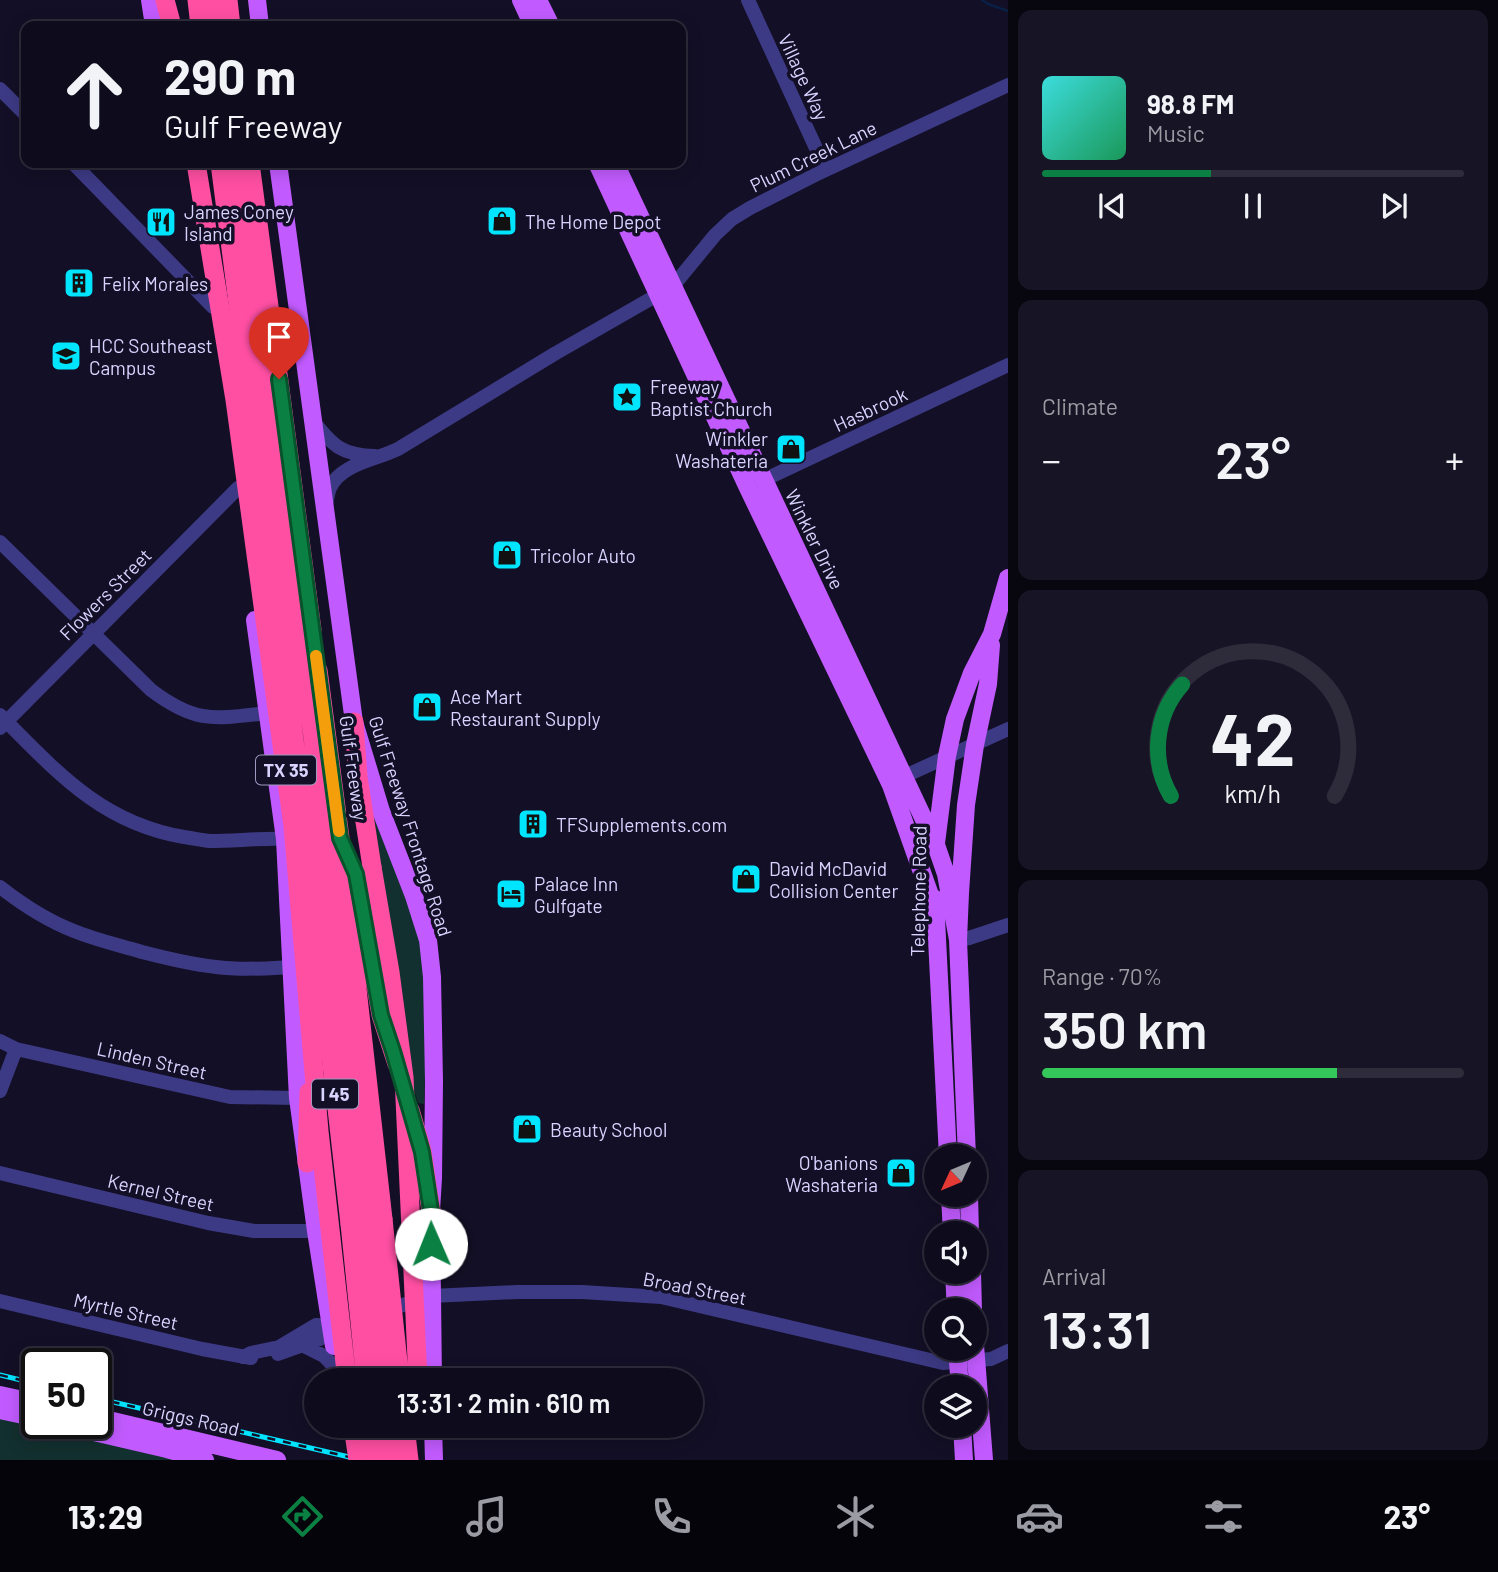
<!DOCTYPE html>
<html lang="en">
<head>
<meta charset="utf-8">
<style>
	body { margin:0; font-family:Barlow,sans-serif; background:#171425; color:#f1f3f6; height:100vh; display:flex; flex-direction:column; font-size:26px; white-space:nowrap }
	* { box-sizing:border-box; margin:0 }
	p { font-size:23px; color:#9b9ba3 }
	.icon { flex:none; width:38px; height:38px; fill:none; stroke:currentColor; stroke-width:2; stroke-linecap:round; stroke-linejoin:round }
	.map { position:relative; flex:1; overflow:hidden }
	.panel { display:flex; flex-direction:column; gap:10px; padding:10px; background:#08060f; width:490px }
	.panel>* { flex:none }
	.hud { position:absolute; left:21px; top:21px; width:665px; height:147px; border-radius:14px; box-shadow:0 4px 18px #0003,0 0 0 2px #2e2b3b; background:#0e0b1c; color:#f1f3f6; overflow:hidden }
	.needle { width:46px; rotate:226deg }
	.fabs { position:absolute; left:924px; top:1144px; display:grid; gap:14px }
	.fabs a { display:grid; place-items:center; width:63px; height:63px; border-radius:50%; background:#0e0b1c; box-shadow:0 4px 18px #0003,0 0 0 2px #2e2b3b; font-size:35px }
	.speed { position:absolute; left:21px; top:1348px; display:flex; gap:14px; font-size:35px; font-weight:700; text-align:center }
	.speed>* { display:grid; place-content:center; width:91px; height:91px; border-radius:50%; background:#0e0b1c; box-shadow:0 4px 18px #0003,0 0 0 2px #2e2b3b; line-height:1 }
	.speed .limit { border:4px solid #111; border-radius:10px; background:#fff; color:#111 }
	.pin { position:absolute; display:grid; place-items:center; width:60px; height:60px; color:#fff; margin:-72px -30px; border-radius:50% 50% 50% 0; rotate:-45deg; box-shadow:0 0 7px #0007 }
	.pin .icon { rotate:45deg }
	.me { position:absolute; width:77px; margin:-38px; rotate:359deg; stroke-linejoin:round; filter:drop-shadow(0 0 5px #0008) }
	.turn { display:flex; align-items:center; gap:24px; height:147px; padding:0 28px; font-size:32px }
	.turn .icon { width:91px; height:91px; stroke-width:2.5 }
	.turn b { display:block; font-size:49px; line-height:60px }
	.big { font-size:52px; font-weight:600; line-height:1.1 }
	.panel .widget { flex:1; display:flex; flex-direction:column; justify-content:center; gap:10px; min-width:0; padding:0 24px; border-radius:14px; background:#171425 }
	.panel .dial { align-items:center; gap:0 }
	.dial svg { height:182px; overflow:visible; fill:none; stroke:#2e2b3b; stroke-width:7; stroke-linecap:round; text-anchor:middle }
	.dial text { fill:#f1f3f6; stroke:none }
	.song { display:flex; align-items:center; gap:21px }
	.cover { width:84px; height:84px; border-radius:10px; background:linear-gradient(135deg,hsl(180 70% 55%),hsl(150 70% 35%)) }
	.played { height:7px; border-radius:4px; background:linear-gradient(90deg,#0b8043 40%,#2e2b3b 40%) }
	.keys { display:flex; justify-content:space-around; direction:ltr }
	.heat { display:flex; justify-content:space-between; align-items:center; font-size:38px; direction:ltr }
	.charge { height:10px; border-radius:5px; background:linear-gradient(90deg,#34c759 70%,#2e2b3b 0) }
	.trip { position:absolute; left:304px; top:1368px; width:399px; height:70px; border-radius:35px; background:#0e0b1c; box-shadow:0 4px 18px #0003,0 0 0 2px #2e2b3b; font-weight:600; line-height:70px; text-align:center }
	.tab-bar { display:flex; height:112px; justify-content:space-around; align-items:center; background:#06040b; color:#9b9ba3 }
	.tab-bar .icon { width:49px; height:49px }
	.tab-bar .on { color:#0b8043 }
	.tab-bar b { font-size:32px; color:#f1f3f6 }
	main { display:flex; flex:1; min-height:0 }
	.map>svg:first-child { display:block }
	.green { fill:#12302f }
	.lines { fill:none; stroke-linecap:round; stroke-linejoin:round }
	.stream { stroke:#0a1f44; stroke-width:2.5 }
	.minor { stroke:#3d3a85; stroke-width:14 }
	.major { stroke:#c25bff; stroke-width:18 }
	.highway { stroke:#ff4fa3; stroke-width:19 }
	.rail-casing { stroke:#00e5ff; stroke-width:5 }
	.rail { stroke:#130f26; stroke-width:2.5; stroke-dasharray:8; stroke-linecap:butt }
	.highway-bridge { stroke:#ff4fa3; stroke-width:19 }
	.route-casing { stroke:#07532c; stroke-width:18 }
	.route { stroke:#0b8043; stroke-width:12 }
	.slow { stroke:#f59e0b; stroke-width:12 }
	.labels { text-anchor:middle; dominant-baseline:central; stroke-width:7; stroke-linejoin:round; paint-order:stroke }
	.shield { fill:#130f26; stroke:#9e99be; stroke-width:2 }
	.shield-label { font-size:18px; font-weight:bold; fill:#d9d4ff }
	.street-label { font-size:19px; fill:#d9d4ff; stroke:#130f26 }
	.poi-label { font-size:19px; fill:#d9d4ff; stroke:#130f26; text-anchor:start }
</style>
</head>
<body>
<main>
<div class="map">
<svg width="1008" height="1460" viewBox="0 0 1008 1460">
	<rect width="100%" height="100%" fill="#130f26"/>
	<path class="green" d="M371 816H375L416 916 428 986 424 1104 418 1103 409 1074Z
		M0 1417 184 1460H0Z"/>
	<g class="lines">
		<path class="stream" d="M982 0 988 4 1008 11"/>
		<path class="minor" d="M748 0 826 170
			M0 89 26 115
			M73 163 213 307
			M314 422C333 446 342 455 375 456
			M755 484 1008 365
			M326 505C327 500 328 493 330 488 340 464 376 460 398 449L556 353 673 286 715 235 732 219 750 208 815 175 1008 85
			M0 542 151 690C196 724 214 719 267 713
			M0 715C56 771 101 823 184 837 192 838 201 840 210 841 235 841 260 838 285 839
			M0 728 238 488
			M905 776 1008 729
			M0 887C23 905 48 921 74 931 96 940 119 945 142 952 169 959 198 966 226 968 248 970 270 968 291 967
			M958 940 969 938 1008 925
			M0 1041 16 1049 230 1097 298 1098
			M0 1091 16 1049
			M0 1173 208 1223 254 1231H316
			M0 1301 202 1349 251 1358
			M384 1311 431 1296 517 1292H582L661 1297 943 1363 991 1359 1008 1351
			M304 1346 324 1356 338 1371
			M278 1354 320 1339 331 1326
			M243 1357 251 1353 279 1347 316 1325 331 1326 338 1324"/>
		<path class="major" d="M150 0 154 26
			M257 0 260 26
			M521 0 533 26
			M538 0 551 26
			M278 163 354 722 381 811 414 896 428 940 432 977 434 1081 433 1178 431 1211 433 1381
			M597 163 748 488 891 785 935 909
			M615 163 936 845 946 874 958 940
			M255 620 285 839 298 1098 316 1231 334 1346
			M936 843 947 756 955 719 972 673 992 634 1008 578
			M935 899 948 1157
			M967 1157 958 940 960 893 966 805 975 745 988 684 991 645
			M950 1195 952 1234
			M969 1195 970 1234
			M954 1272 956 1311
			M972 1272 973 1311
			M975 1345 984 1460
			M957 1349 960 1388
			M0 1395 37 1403
			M0 1410 37 1418
			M96 1417 277 1460
			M55 1423 167 1449 205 1460
			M433 1426 434 1460
			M962 1426 964 1460"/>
		<path class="highway" d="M165 0 172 26
			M197 0 200 26
			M213 0 216 26
			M228 0 231 26
			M220 163 306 833 350 1224
			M234 163 313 737 367 1222
			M250 163 312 630
			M318 670 340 838 383 1219
			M354 722 358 777 372 867
			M357 875 381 1015 397 1064
			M410 1110 422 1151 431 1211
			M307 1163 309 1092
			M372 1426 376 1460
			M389 1426 393 1460
			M405 1426 409 1460"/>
		<g class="rail-casing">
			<path id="rail" d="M0 1375 37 1384
				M96 1398 362 1460"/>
		</g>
		<use href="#rail" class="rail"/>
		<path class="highway-bridge" d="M196 163 235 400 293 826 319 1131 347 1381
			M372 867 390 972 404 1077 418 1381
			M383 1219 400 1381
			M367 1222 384 1381
			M350 1224 366 1381
			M353 1426 358 1460"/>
	</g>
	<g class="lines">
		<g class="route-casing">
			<path id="route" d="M279 379 340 838 356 874 381 1015 393 1051 422 1152 431 1211V1244"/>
		</g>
		<use href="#route" class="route"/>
		<path class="slow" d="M316 656 339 831"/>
	</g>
	<defs>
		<g id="shop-square" transform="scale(1.575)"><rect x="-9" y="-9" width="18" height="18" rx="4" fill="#00e5ff" stroke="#130f26"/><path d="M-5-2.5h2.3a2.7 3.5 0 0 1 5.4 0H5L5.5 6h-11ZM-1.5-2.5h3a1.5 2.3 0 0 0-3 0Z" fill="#111"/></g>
		<g id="restaurant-square" transform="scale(1.575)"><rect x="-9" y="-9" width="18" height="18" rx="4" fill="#00e5ff" stroke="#130f26"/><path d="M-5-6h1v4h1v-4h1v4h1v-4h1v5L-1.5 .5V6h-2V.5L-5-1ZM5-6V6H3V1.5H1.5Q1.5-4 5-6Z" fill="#111"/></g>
		<g id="building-square" transform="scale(1.575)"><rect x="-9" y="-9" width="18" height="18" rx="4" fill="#00e5ff" stroke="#130f26"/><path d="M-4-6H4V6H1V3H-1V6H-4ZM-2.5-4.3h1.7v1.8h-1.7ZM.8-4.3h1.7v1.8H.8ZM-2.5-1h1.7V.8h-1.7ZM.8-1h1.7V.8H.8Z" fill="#111"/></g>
		<g id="university-square" transform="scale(1.575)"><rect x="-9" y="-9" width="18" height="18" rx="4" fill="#00e5ff" stroke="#130f26"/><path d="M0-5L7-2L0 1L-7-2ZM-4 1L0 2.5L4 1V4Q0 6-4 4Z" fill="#111"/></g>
		<g id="sight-square" transform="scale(1.575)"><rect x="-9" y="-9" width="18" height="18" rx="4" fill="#00e5ff" stroke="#130f26"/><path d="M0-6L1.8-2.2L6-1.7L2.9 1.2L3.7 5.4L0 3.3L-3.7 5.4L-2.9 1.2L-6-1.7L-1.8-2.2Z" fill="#111"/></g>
		<g id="hotel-square" transform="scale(1.575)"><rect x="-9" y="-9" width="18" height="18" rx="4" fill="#00e5ff" stroke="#130f26"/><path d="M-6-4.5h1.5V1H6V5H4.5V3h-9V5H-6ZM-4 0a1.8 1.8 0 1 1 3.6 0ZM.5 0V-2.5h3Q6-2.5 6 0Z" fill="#111"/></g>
	</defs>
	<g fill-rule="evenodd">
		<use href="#shop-square" x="502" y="221"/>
		<use href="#restaurant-square" x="161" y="222"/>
		<use href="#building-square" x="79" y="283"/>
		<use href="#university-square" x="66" y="356"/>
		<use href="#sight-square" x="627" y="397"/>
		<use href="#shop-square" x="791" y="449"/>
		<use href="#shop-square" x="507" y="555"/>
		<use href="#shop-square" x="427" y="707"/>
		<use href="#building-square" x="533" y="824"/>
		<use href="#shop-square" x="746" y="879"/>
		<use href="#hotel-square" x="511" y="894"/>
		<use href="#shop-square" x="527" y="1129"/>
		<use href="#shop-square" x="901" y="1173"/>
	</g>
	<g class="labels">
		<g class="shield">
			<rect x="256" y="755.5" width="60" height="29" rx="5"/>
			<rect x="312" y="1079.5" width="46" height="29" rx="5"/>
		</g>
		<g class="shield-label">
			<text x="286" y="770">TX 35</text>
			<text x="335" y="1094">I 45</text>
		</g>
		<g class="street-label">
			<text transform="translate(804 77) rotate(65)">Village Way</text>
			<text transform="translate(813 156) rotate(-26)">Plum Creek Lane</text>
			<text transform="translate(870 409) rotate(-25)">Hasbrook</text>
			<text transform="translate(815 539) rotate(64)">Winkler Drive</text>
			<text transform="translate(105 594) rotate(-45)">Flowers Street</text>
			<text transform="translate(354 768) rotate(82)">Gulf Freeway</text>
			<text transform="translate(411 826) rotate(72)">Gulf Freeway Frontage Road</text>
			<text transform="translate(918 891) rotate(-89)">Telephone Road</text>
			<text transform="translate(152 1060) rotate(13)">Linden Street</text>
			<text transform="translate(161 1192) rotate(13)">Kernel Street</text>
			<text transform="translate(695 1288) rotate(11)">Broad Street</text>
			<text transform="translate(126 1311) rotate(13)">Myrtle Street</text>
			<text transform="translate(191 1418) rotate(13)">Griggs Road</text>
		</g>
		<g class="poi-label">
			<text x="184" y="211">James Coney<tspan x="184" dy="22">Island</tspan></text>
			<text x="525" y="221">The Home Depot</text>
			<text x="102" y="283">Felix Morales</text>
			<text x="89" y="345">HCC Southeast<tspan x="89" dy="22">Campus</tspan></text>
			<text x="650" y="386">Freeway<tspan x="650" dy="22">Baptist Church</tspan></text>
			<text x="768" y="438" text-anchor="end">Winkler<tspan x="768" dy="22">Washateria</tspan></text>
			<text x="530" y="555">Tricolor Auto</text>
			<text x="450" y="696">Ace Mart<tspan x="450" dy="22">Restaurant Supply</tspan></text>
			<text x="556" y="824">TFSupplements.com</text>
			<text x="769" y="868">David McDavid<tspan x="769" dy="22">Collision Center</tspan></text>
			<text x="534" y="883">Palace Inn<tspan x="534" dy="22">Gulfgate</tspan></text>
			<text x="550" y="1129">Beauty School</text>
			<text x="878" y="1162" text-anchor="end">O'banions<tspan x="878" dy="22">Washateria</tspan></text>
		</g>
	</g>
</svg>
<div class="fabs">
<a><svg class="needle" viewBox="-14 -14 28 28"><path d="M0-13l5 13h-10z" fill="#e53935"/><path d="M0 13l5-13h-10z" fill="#9b9ba3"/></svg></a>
<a><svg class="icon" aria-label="sound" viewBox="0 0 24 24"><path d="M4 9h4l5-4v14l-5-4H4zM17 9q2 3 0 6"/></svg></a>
<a><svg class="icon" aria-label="search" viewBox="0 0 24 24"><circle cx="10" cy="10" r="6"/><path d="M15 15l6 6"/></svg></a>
<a><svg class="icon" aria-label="layers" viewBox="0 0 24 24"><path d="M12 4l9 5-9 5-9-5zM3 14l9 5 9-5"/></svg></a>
</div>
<div class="speed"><div class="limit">50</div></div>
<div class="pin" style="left:279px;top:379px;background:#d93025"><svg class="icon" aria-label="arrive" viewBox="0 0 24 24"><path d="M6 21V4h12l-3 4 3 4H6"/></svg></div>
<svg class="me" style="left:431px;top:1244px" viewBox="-20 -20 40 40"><circle r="19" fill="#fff"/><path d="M0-13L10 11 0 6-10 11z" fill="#0b8043"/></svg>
<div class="trip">13:31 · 2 min · 610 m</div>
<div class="hud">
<div class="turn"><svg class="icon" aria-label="ahead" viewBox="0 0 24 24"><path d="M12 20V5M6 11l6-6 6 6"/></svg><div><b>290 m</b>Gulf Freeway</div></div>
</div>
</div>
<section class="panel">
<div class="widget">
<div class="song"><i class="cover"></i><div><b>98.8 FM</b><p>Music</p></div></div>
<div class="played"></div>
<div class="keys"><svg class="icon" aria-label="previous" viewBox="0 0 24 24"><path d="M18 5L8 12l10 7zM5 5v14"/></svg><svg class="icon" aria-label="pause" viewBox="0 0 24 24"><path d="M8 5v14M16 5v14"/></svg><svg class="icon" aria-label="next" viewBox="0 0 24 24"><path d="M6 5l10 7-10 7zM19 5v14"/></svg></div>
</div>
<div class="widget"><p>Climate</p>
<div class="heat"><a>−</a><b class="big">23°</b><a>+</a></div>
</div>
<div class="widget dial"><svg viewBox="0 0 100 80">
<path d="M14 69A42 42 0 1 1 86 69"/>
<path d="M14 69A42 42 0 0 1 19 20" stroke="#0b8043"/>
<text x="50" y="56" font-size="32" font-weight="700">42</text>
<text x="50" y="72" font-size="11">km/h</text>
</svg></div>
<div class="widget"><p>Range · 70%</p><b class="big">350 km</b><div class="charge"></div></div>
<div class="widget"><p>Arrival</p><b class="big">13:31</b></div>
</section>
</main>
<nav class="tab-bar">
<b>13:29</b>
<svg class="icon on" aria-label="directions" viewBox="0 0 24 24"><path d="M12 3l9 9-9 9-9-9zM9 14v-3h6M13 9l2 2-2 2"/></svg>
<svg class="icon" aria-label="music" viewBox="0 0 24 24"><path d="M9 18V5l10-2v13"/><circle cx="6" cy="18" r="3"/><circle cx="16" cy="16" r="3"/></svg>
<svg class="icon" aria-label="phone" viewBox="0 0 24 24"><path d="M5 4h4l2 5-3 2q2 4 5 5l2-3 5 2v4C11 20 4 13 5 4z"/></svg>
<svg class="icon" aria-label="climate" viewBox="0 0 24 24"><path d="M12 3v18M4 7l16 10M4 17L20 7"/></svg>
<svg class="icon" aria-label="car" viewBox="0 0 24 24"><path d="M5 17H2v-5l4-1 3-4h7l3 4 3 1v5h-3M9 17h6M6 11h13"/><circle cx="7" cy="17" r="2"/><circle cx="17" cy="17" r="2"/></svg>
<svg class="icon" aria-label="filters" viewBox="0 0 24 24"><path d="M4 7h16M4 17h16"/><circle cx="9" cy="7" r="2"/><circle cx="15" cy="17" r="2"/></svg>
<b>23°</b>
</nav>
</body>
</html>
